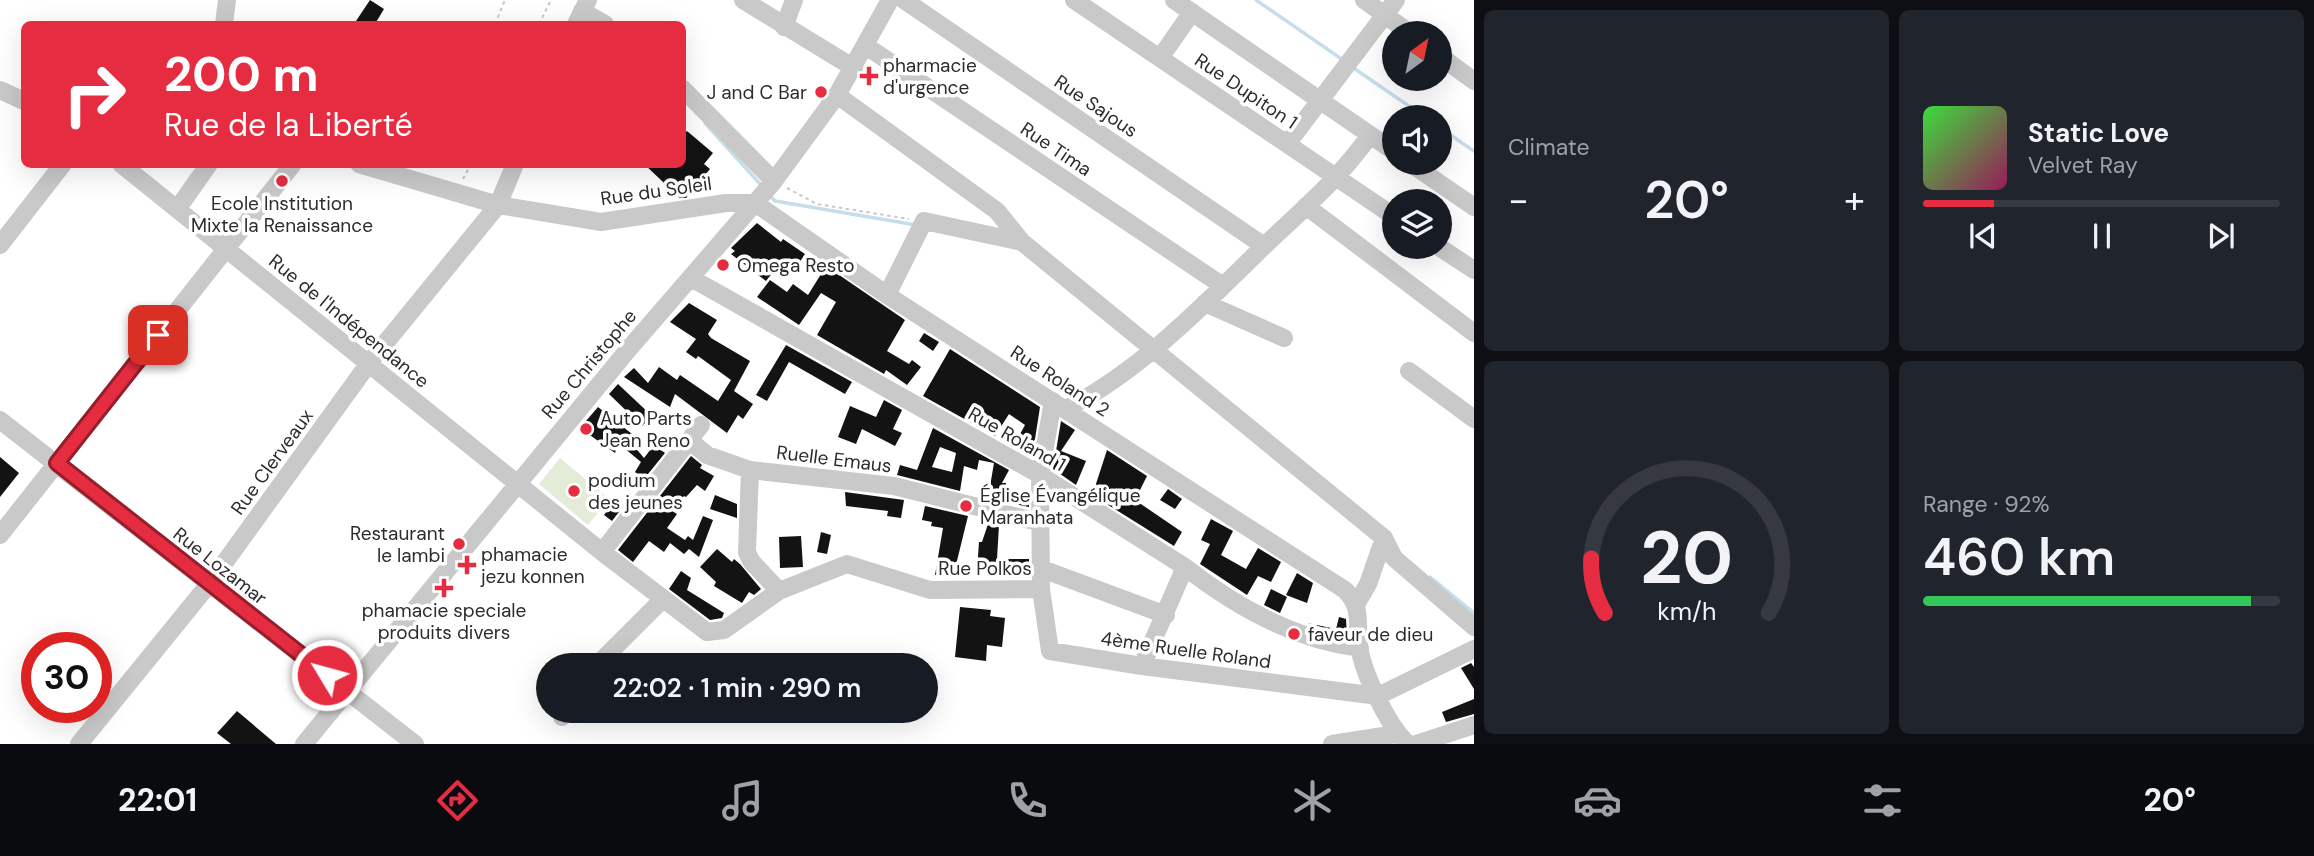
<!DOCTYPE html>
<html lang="en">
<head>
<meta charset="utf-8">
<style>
	body { margin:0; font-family:"DM Sans",sans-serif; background:#20242c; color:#f1f3f6; height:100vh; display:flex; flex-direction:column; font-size:26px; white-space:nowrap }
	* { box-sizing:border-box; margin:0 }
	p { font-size:23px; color:#9ea1a6 }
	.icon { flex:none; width:38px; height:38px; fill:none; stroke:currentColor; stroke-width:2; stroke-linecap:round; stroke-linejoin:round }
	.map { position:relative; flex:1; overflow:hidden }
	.panel { display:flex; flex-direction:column; gap:10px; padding:10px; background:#0d0f14; width:840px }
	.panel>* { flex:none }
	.hud { position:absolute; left:21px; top:21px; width:665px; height:147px; border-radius:10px; box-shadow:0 7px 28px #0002; background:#e62c40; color:#fff; overflow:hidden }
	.needle { width:46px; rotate:33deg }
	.tools { position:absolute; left:1382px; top:21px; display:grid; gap:14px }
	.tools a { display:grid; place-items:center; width:70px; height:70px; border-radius:50%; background:#171b24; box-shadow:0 7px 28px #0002; font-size:35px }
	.speed { position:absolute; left:21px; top:632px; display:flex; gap:14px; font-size:35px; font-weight:700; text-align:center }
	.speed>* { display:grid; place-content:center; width:91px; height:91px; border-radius:50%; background:#171b24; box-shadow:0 7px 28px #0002; line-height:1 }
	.speed .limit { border:10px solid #d22; background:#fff; color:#111 }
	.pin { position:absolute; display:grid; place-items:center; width:60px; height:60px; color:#fff; margin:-30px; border-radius:14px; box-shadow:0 4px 10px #0006 }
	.me { position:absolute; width:77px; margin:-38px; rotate:307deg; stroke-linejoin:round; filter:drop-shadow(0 0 5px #0008) }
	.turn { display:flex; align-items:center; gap:24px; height:147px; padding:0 28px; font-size:32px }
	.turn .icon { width:91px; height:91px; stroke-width:2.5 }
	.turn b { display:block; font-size:49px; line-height:60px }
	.big { font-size:52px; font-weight:600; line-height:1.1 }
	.panel .card { flex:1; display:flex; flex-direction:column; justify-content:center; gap:10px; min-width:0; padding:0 24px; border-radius:10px; background:#20242c }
	.panel .dial { align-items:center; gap:0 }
	.dial svg { height:182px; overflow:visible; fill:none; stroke:#363941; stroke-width:7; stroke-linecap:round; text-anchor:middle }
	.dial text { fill:#f1f3f6; stroke:none }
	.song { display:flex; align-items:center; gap:21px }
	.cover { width:84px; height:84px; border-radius:10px; background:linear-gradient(135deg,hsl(120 70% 55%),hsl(330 70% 35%)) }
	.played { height:7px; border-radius:4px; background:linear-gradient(90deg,#e62c40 20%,#363941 20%) }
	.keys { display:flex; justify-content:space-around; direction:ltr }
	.heat { display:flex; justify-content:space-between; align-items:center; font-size:38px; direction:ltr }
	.charge { height:10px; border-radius:5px; background:linear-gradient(90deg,#34c759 92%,#363941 0) }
	.panel .tiles { flex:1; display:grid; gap:10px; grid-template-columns:repeat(2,1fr) }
	.trip { position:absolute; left:536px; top:653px; width:402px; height:70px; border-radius:35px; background:#171b24; box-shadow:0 7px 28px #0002; font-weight:600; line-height:70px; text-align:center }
	.menu { display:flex; height:112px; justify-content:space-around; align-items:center; background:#090b0e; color:#9ea1a6 }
	.menu .icon { width:49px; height:49px }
	.menu .selected { color:#e62c40 }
	.menu b { font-size:32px; color:#f1f3f6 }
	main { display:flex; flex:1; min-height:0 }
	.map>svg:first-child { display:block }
	.green { fill:#e3ebd9 }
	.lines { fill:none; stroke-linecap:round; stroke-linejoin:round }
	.stream { stroke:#c5deeb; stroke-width:3.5 }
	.building { fill:#131313; fill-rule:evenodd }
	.path { stroke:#c9c9c9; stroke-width:2; stroke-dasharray:3.5 3.5; stroke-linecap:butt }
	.minor { stroke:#c9c9c9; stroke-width:18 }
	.route-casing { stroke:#961d2a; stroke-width:18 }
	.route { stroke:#e62c40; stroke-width:12 }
	.poi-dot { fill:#e62c40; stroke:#fff; stroke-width:2.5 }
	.labels { text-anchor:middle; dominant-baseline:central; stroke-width:7; stroke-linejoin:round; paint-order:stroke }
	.poi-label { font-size:19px; fill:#2c2c2c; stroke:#fff; text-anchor:start }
	.street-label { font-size:19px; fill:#2c2c2c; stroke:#fff }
</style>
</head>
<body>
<main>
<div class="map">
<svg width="1474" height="744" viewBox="0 0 1474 744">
	<rect width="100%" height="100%" fill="#fff"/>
	<path class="green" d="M560 458 609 499 588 525 539 484Z"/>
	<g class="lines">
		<path class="stream" d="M1256 0 1343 60
			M1352 67 1425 117
			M705 123 761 185
			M1440 128 1474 151
			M770 196 775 201 916 225
			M1430 577 1474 613"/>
	</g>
	<path class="building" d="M370 0 384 9 375 24H354Z
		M687 131 713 153 704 164 710 169 686 198H680L644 164H682V136Z
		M757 223 781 242 783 239 805 254 794 271 780 263 766 281 731 254 735 251 731 248 733 246Z
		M826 266 905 320 887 351 909 364 912 360 921 367 907 385 886 370 884 374 817 335 836 302 821 293 799 325 757 297 770 280 787 292 793 284 808 295Z
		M689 303 717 320 708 334 711 338 750 361 734 391 753 404 743 419 738 415 727 433 675 394 670 407 624 377 634 368 648 383 659 367 677 380 680 375 718 401 731 380 698 356 696 359 686 352 696 339 670 322Z
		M924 333 939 342 933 351 919 341Z
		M786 345 852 382 845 394 789 362 767 401 756 395Z
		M950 349 1040 407 1035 439 1027 454 1013 447 1025 425 1009 414 995 436 923 396Z
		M618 384 652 416 642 426 609 394Z
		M884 400 902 410 893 429 902 433 895 446 862 429 856 444 838 437 850 406 876 417Z
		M598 407 632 434 628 439 644 458 654 445 665 453 644 479 635 472 641 462 618 443 615 453 580 428Z
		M1061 421 1075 430 1061 451 1086 461 1076 485 1053 469Z
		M933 428 1009 470 1002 483H1006L1005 490 1029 494V507L988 498 994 463 979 460 977 470 964 466 960 491 897 475 900 465 917 470ZM940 447 956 453 952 472 932 467Z
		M1107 450 1147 476 1135 500 1182 532 1174 546 1105 503 1109 495 1094 490Z
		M691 456 702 465 700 468 714 476 705 491 697 485 686 497 684 496 672 511 677 514 667 528 685 540 688 536 693 540 703 516 713 520 699 557 689 549 684 554 670 543 664 552 649 541 633 562 618 550Z
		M0 457 19 473 0 497Z
		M1168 489 1182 499 1175 509 1160 500Z
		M845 492 904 500 901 518 887 516 888 511 846 506Z
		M715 495 737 504V518L710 509Z
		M614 501 622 508 612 521 604 515Z
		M925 506 968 516 954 573 935 575 943 528 931 526 932 522 922 520Z
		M1211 519 1233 531 1221 555 1246 569 1258 548 1281 562 1271 582 1258 576 1247 595 1200 564 1210 544 1201 540Z
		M989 521 1006 526 999 525 997 559H1029V574L977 571 979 542H982Z
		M821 532 831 535 827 554 817 552Z
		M801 536 803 567 780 568 779 537Z
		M717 549 732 562 734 559 740 564 761 589 754 595 749 592 742 603 714 586 716 582 700 567Z
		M681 571 691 578 687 590 724 613 722 618 710 620 669 589Z
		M1297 573 1313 583 1307 603 1286 595Z
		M1271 589 1287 597 1280 613 1264 605Z
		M960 607 991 610 990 616 1005 618 1002 647 987 645 986 661 955 657Z
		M1339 617 1346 619 1347 634 1307 623 1336 629Z
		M1471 663 1474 667V689L1461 668Z
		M1474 699V714L1446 722 1442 712Z
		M237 711 276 744H231L217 733Z"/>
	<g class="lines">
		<path class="path" d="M495 24 505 0
			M539 24 551 0
			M463 179 471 164
			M787 188 817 204 909 219"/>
		<path class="minor" d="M743 0 854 68
			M904 0 1264 246
			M1074 0 1395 217
			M1174 0 1395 152
			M1364 0 1410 33
			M582 11 605 24
			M224 24 227 0
			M576 24 588 0
			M784 27 794 0
			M866 46 1223 286
			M1440 56 1474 81
			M1160 58 1192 12
			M682 88 774 181
			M0 90 24 101
			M837 95 997 211 1022 242 1384 538 1394 558 1474 627
			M1287 144 1396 0
			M1410 163 1474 207
			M121 164 602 552 707 632 724 630 779 591 847 564 930 590 1041 589 1040 475 1053 401
			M359 164 498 205 601 222 726 203H755
			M755 203 887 295 1345 590C1363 609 1356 621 1359 646 1363 673 1388 726 1408 744
			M1306 206 1474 333
			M178 208 209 164
			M0 245 63 164
			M1439 247 1474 270
			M691 278 1040 475 1185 567C1236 607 1296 640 1360 648
			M887 295 924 221 1022 242
			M1205 303 1284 338
			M1409 371 1474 419
			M1066 409C1141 370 1203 306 1263 247 1301 211 1340 178 1370 135
			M0 420 415 744
			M689 440 707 455 750 470
			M0 535 293 164
			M602 552 701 425
			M1042 569 1166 615
			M1041 589 1050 651 1142 666 1378 696 1474 649
			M779 591 751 561 747 552 750 470 894 486 1042 523
			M1357 603 1368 584 1384 538
			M597 665 663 599
			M1142 666 1185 567
			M562 717 567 710
			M79 744 209 584 369 363 498 205 515 164
			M304 744 627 351 774 181 837 95 890 0
			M1332 744 1396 734
			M1416 744 1474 725"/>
	</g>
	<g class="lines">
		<g class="route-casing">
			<path id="route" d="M158 335 57 463 327 675"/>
		</g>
		<use href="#route" class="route"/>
	</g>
	<g class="poi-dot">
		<path d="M865.5 65.5h7v7h7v7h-7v7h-7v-7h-7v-7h7z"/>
		<circle cx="821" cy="92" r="7"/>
		<circle cx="282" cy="181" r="7"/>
		<circle cx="723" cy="265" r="7"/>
		<circle cx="586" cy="429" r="7"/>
		<circle cx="574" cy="491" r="7"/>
		<circle cx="966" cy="506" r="7"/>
		<circle cx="459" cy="544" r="7"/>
		<path d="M463.5 554.5h7v7h7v7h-7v7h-7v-7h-7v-7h7z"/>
		<path d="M440.5 577.5h7v7h7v7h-7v7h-7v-7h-7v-7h7z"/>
		<circle cx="1294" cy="634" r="7"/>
	</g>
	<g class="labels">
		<g class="poi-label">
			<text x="883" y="65">pharmacie<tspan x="883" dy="22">d'urgence</tspan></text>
			<text x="807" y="92" text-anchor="end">J and C Bar</text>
			<text x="282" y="203" text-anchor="middle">Ecole Institution<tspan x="282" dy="22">Mixte la Renaissance</tspan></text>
			<text x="737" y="265">Omega Resto</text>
			<text x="600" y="418">Auto Parts<tspan x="600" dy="22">Jean Reno</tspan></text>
			<text x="588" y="480">podium<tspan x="588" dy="22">des jeunes</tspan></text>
			<text x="980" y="495">Église Évangélique<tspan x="980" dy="22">Maranhata</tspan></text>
			<text x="445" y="533" text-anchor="end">Restaurant<tspan x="445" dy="22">le lambi</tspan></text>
			<text x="481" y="554">phamacie<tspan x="481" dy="22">jezu konnen</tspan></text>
			<text x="444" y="610" text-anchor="middle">phamacie speciale<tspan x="444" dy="22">produits divers</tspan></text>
			<text x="1308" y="634">faveur de dieu</text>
		</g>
		<g class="street-label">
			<text transform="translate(1246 91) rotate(34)">Rue Dupiton 1</text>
			<text transform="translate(1096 106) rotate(34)">Rue Sajous</text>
			<text transform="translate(1056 149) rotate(34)">Rue Tima</text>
			<text transform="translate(656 191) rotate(-8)">Rue du Soleil</text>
			<text transform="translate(349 321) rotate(39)">Rue de l'Indépendance</text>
			<text transform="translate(589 364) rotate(-50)">Rue Christophe</text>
			<text transform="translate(1060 381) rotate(33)">Rue Roland 2</text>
			<text transform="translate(1017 439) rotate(30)">Rue Roland 1</text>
			<text transform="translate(834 459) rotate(7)">Ruelle Emaus</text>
			<text transform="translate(272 462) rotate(-54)">Rue Clerveaux</text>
			<text transform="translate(220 566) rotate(38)">Rue Lozamar</text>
			<text x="985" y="568">Rue Polkos</text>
			<text transform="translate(1186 650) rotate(8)">4ème Ruelle Roland</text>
		</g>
	</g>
</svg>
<div class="tools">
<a><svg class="needle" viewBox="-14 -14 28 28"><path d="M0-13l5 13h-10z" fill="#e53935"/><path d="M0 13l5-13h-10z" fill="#9ea1a6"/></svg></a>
<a><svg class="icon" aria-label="sound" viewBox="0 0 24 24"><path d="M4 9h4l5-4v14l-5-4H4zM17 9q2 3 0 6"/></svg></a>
<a><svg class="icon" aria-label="layers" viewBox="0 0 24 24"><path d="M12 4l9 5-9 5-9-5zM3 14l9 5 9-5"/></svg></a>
</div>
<div class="speed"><div class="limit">30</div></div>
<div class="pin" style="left:158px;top:335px;background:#d93025"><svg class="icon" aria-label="arrive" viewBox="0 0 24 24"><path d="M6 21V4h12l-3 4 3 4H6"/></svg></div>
<svg class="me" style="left:327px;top:675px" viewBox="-20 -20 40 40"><circle r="17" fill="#e62c40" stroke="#fff" stroke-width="3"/><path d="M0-11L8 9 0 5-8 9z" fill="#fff"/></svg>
<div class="trip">22:02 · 1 min · 290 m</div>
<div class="hud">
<div class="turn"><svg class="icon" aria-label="right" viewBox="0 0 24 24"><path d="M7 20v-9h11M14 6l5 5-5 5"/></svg><div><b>200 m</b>Rue de la Liberté</div></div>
</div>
</div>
<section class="panel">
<div class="tiles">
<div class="card"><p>Climate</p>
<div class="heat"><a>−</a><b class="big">20°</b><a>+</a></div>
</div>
<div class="card">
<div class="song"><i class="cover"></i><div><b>Static Love</b><p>Velvet Ray</p></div></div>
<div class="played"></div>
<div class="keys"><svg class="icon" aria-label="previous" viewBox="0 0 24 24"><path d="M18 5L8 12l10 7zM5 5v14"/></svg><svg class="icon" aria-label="pause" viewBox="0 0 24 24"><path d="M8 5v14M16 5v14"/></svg><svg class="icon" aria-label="next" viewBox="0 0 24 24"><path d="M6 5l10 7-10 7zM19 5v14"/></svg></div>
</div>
<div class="card dial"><svg viewBox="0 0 100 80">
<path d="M14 69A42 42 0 1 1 86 69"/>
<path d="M14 69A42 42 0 0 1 8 45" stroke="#e62c40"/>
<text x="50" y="56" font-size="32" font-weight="700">20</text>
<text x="50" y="72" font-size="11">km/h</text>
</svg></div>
<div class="card"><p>Range · 92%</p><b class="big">460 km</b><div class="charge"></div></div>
</div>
</section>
</main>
<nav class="menu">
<b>22:01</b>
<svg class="icon selected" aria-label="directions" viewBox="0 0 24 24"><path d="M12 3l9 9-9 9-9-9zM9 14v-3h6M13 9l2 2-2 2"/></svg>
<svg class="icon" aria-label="music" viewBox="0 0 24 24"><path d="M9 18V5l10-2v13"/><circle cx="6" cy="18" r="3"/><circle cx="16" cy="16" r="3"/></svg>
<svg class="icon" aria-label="phone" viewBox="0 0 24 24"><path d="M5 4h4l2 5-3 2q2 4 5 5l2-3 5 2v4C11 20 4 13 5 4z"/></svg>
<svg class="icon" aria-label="climate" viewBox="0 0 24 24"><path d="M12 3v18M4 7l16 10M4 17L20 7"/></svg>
<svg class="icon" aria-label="car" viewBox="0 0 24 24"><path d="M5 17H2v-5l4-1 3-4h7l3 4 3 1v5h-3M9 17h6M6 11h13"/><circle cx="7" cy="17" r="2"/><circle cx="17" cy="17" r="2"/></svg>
<svg class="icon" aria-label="filters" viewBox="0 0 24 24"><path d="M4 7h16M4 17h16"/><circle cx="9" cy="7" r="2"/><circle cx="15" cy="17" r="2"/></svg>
<b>20°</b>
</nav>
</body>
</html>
